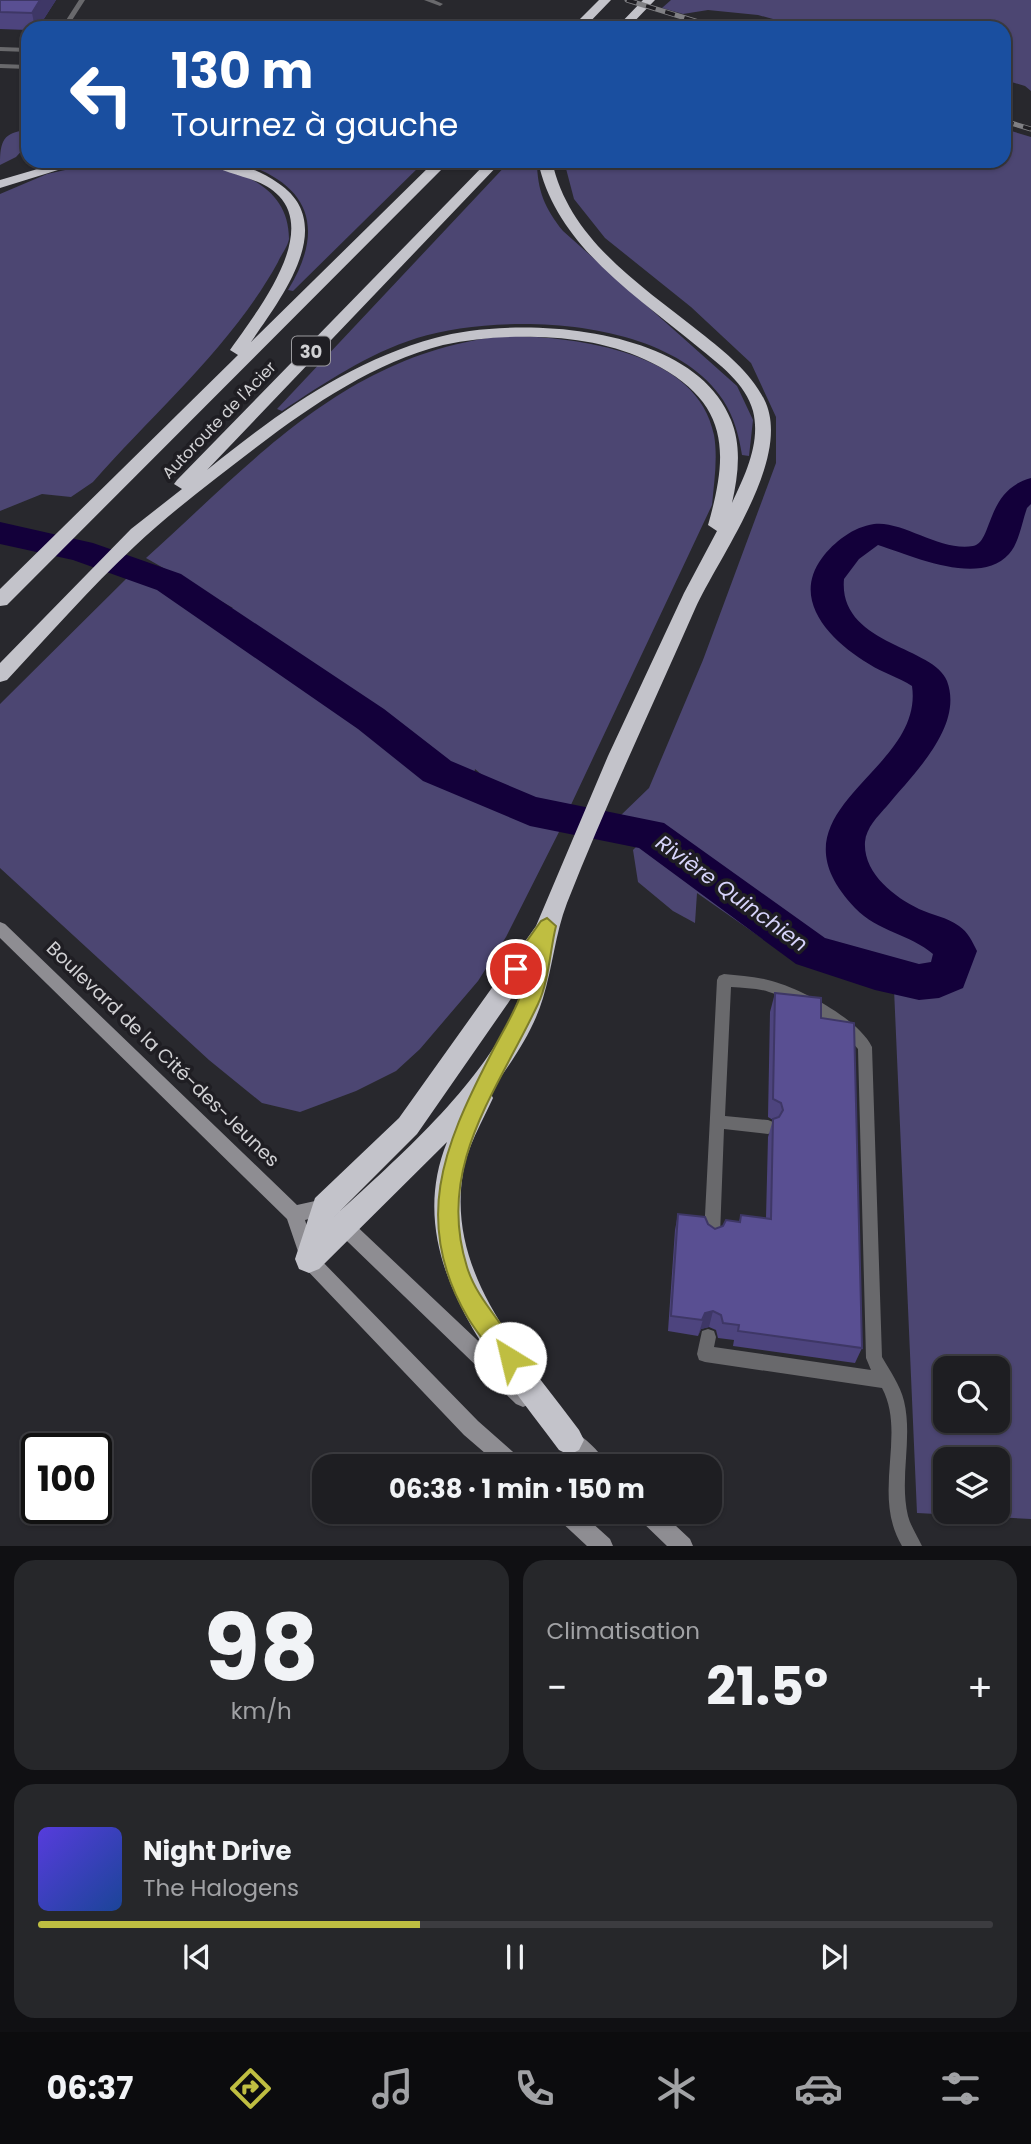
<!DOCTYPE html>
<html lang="fr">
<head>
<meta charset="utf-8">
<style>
	body { margin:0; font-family:Poppins,sans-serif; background:#26272a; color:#f1f3f6; height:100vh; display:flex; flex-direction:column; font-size:26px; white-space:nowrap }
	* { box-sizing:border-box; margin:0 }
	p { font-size:23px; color:#a1a2a5 }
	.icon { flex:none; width:38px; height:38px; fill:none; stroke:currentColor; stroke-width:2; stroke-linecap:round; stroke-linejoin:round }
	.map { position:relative; height:1546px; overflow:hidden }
	.panel { display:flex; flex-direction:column; gap:14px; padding:14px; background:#101013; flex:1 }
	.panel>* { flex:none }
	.top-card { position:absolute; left:21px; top:21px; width:990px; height:147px; border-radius:21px; box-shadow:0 2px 5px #0004,0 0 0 2px #3c3c40; background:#1a4fa0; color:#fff; overflow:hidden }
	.fabs { position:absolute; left:933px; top:1356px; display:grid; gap:14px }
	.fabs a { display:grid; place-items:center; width:77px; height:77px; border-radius:14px; background:#1e1e22; box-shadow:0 2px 5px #0004,0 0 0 2px #3c3c40; font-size:35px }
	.speed { position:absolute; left:21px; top:1433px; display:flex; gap:14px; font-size:35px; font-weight:700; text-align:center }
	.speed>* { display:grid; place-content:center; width:91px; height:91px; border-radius:50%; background:#1e1e22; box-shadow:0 2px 5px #0004,0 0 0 2px #3c3c40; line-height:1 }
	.speed .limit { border:4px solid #111; border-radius:10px; background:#fff; color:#111 }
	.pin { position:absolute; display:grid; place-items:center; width:60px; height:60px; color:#fff; margin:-30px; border:4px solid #fff; border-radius:50%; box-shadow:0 2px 7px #0007 }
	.me { position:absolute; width:77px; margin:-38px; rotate:324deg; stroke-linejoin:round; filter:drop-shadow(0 0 5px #0008) }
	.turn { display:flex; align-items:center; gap:24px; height:147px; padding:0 35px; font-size:32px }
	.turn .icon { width:91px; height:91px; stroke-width:2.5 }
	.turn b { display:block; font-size:49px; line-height:60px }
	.big { font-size:52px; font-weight:700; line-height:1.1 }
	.panel .card { flex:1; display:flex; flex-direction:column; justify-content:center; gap:10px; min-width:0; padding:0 24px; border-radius:21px; background:#26272a }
	.panel .dial { align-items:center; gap:0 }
	.dial b { font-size:91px; line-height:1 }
	.song { display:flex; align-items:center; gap:21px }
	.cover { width:84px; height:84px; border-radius:10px; background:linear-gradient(135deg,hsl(250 70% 55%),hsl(220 70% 35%)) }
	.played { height:7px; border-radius:4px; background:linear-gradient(90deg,#bfbe41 40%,#3c3c40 40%) }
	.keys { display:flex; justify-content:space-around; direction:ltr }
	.heat { display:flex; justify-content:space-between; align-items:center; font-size:38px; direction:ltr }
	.panel .tiles { flex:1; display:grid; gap:14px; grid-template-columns:1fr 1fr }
	.card:last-child { grid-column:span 2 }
	.trip { position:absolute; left:312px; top:1454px; width:410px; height:70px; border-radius:21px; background:#1e1e22; box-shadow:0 2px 5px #0004,0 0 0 2px #3c3c40; font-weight:700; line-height:70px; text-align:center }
	.tab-bar { display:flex; height:112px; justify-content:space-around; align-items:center; background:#0c0c0e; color:#a1a2a5 }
	.tab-bar .icon { width:49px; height:49px }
	.tab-bar .on { color:#bfbe41 }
	.tab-bar b { font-size:32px; color:#f1f3f6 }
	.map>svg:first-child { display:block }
	.green { fill:#4c4672; fill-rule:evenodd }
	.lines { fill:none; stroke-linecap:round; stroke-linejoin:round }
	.river { fill:#13003a; fill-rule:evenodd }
	.lane { fill:#69696c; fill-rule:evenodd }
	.secondary { fill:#8e8d92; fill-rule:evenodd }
	.highway { fill:#c3c3ca; fill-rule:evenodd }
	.rail-casing { stroke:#808084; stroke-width:5 }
	.rail { stroke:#1f1e23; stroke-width:3.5; stroke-dasharray:10; stroke-linecap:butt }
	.wall { fill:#4d447e }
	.shaded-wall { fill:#3e3766 }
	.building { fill:#594f92; stroke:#3e3766; stroke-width:2 }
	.route { fill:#bfbe41; stroke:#7c7c2a; stroke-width:2 }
	.labels { text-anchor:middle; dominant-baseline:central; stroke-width:7; stroke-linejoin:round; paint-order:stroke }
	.far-street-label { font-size:16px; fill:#d1d1d4; stroke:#1f1e23 }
	.shield { fill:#1f1e23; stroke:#9c9b9f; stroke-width:2 }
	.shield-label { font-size:18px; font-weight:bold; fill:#d1d1d4 }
	.street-label { font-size:19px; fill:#d1d1d4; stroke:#1f1e23 }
	.water-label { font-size:21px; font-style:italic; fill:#d7d4fb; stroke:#1f1e23 }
</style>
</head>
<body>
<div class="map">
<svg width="1031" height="1546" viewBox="0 0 1031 1546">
	<rect width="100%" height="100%" fill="#28282d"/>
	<path class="green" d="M671 0H1031V91L1025 86 1005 80 1004 28H806L758 15 708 10 683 14 662 8Z
		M1005 129 1031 137V1519L917 1513 894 989 796 962 697 893 695 923 673 911 638 882 633 850 656 827 619 817 649 788 703 660 776 463V417L751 363 691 307 605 238 574 199 564 161H1004ZM945 1368H998V1421H945ZM945 1460H998V1512H945Z
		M28 130V144L16 157 0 165C0 141 3 132 28 130Z
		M106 161C135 161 167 157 196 162 239 170 289 186 289 239 288 246 281 255 278 262 232 346 155 411 93 482L71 497 42 494 0 511V194L47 174Z
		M235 161H425L293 291 288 290C328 225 307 181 235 161Z
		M510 161H537C537 190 545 209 563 231L737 386 753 420 749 456 742 455C739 436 734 417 723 400 669 317 502 312 417 338 367 354 326 382 282 411L277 409Z
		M502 336C572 336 698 350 714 435 718 458 714 482 712 505L569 809C524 803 509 798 475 769L470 792 562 826 506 937 478 981 420 1049 396 1071 356 1091 300 1112 262 1103 209 1060 0 868V704L128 577 155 585 202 614 233 608 146 558C256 459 345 355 502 336Z"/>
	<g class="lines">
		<path class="river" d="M1031 478V504L1027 508C1022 522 1019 543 1009 554 979 587 913 556 878 545L859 559 844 579C838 645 934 646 947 681 964 727 913 774 887 806 878 816 866 828 865 842 863 873 894 897 919 909 932 915 947 917 959 926 968 932 972 941 977 951L963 988 939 998 919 1000 875 990 796 964 639 848 530 826 423 781 358 729 157 590 73 560 0 544V522L93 543 181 574 384 709 451 761 536 797 664 823 825 938 919 964 931 962 933 954C910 934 878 932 855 908 761 809 925 774 912 686 898 677 883 673 869 664 832 642 790 601 822 558 834 542 853 527 874 524 902 520 941 552 973 546 993 543 985 490 1031 478Z"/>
		<path class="lane" d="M79 0H85L67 28H61Z
			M424 0H434L443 4 440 6Z
			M0 47 28 48V52L0 51Z
			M0 64 28 65V69L0 68Z
			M724 974C739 976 753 976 768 980 798 987 858 1018 872 1047L882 1357C890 1371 900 1385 904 1401 913 1439 899 1478 908 1516 911 1527 917 1535 922 1546H902C871 1494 907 1435 882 1388L705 1362 699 1360 697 1354 702 1331 708 1329 714 1331 716 1337 714 1347 871 1370 866 1358 858 1049C839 1026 798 1000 769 992 757 988 744 988 731 987L725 1116 768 1120 773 1122 775 1127 773 1132 768 1134 724 1129 720 1235 718 1240 712 1243 706 1240 704 1235 717 980 719 976Z"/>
		<path class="secondary" d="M0 922 5 924 297 1205 324 1199 330 1201 530 1390 533 1397 530 1404 523 1407 516 1404 321 1216 305 1220 316 1255 478 1421 521 1459 524 1466H500L464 1435 303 1266 287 1219 0 938Z
			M566 1427C580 1433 602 1452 607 1466H583L559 1444 556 1437 559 1430Z
			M555 1512H580L610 1539 613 1546H587L558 1519Z
			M636 1512H661L690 1539 693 1546H667L639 1519Z"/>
		<path class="highway" d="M599 0H611L584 28H571Z
			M643 0H655L628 28H616Z
			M65 161H87L0 188V180Z
			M207 161C234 161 256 168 278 183 340 224 280 299 251 342L435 161H450L7 605 0 606V589L238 355 230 350C254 315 318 237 279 196 260 175 225 177 207 161Z
			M488 161H502L207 470C275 415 349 361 435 338 518 315 694 325 731 420 742 447 738 476 732 503 745 475 761 443 753 411 746 384 719 364 698 347 636 295 556 246 538 161H552C569 240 641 285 701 333 725 352 750 372 764 399 794 457 719 556 695 609 652 707 606 804 567 903 555 934 553 966 543 998 533 1032 511 1063 490 1092L493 1098C482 1122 467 1147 463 1173 446 1275 523 1354 579 1430L584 1440 579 1450 569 1455 559 1450C494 1362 400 1259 447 1142L319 1269 309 1273 299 1269 295 1259 315 1198 399 1118 536 926 608 756 684 593 717 531 708 525C728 455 730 406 660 367 622 346 580 338 538 337 506 336 475 338 443 345 376 362 313 404 258 446 217 478 173 510 135 546 90 588 49 635 7 680L0 682V663L131 529 182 489 174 484 177 480ZM524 980C504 1068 398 1157 334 1217L417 1134Z"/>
		<g class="rail-casing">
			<path id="rail" d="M627 0 718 28
				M1004 121 1031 129"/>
		</g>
		<use href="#rail" class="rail"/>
	</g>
	<path class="wall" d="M0 0H56L38 28H28V30L0 29Z
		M775 993 821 1018 862 1348 855 1363 733 1346 734 1340 718 1338 716 1330 709 1327 701 1329 698 1336 668 1331 675 1230 678 1214 708 1224 715 1229 739 1222 741 1215 766 1218 768 1137 773 1120 768 1117 770 1012Z"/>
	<path class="shaded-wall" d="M40 0H56L38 28H35L32 13Z
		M713 1311 709 1327 701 1329 698 1336 705 1313Z"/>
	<path class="building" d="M0 0H40L32 13 0 12Z
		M775 993 821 998V1018L854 1023 862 1348 738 1331 739 1325 723 1323 721 1315 713 1311 705 1313 702 1320 671 1316 678 1214 705 1217 708 1224 715 1229 723 1226 726 1220 740 1222 741 1215 771 1219 773 1119 779 1117 783 1110 781 1103 773 1099Z"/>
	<path class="route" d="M547 918 556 926C550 950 549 981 538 1004 498 1090 435 1166 467 1267 478 1303 508 1326 521 1358L518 1366 510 1369 503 1366C492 1350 478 1335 468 1318 412 1223 443 1147 490 1056 508 1021 521 1004 530 964L522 974 516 977 507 969 541 921Z"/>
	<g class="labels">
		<g class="far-street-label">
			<text transform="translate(219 420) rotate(-46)">Autoroute de l'Acier</text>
		</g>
		<rect class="shield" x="292" y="336.5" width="38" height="29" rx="5"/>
		<g class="shield-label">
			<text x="311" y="351">30</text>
		</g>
		<g class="street-label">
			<text transform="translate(163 1054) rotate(44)">Boulevard de la Cité-des-Jeunes</text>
		</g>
		<g class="water-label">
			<text transform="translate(732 893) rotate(36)">Rivière Quinchien</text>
		</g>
	</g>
</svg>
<div class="fabs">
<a><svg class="icon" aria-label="search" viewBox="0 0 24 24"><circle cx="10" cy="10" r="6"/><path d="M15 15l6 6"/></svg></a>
<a><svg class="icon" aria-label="layers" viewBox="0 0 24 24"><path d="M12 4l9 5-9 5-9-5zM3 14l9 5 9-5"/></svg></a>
</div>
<div class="speed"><div class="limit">100</div></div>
<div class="pin" style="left:516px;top:969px;background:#d93025"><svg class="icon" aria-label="arrive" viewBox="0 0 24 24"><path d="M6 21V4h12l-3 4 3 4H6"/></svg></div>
<svg class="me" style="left:510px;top:1358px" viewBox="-20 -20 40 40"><circle r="19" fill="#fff"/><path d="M0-13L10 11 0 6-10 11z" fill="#bfbe41"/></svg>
<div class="trip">06:38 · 1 min · 150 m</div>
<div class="top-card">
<div class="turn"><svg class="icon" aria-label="left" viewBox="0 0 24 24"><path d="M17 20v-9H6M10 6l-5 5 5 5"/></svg><div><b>130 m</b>Tournez à gauche</div></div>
</div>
</div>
<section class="panel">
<div class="tiles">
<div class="card dial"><b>98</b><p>km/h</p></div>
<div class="card"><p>Climatisation</p>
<div class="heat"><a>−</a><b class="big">21.5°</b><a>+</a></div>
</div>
<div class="card">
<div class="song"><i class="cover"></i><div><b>Night Drive</b><p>The Halogens</p></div></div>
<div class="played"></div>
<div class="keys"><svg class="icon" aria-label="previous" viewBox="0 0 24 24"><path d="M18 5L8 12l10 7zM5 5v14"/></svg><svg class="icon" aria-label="pause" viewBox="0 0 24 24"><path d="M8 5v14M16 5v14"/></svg><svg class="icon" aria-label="next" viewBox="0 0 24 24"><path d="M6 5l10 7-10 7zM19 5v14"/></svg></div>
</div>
</div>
</section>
<nav class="tab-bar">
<b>06:37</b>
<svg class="icon on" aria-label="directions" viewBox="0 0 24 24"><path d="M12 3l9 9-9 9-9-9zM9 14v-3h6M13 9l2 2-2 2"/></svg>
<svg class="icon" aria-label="music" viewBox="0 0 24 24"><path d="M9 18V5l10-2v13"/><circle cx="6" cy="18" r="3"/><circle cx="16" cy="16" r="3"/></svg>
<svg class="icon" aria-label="phone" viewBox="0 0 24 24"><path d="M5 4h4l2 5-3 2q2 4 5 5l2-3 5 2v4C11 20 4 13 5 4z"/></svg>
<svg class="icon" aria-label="climate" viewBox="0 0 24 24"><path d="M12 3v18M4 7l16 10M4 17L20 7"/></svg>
<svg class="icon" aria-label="car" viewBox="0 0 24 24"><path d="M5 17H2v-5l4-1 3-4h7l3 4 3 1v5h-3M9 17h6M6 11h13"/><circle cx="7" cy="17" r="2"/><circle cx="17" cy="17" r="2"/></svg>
<svg class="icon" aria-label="filters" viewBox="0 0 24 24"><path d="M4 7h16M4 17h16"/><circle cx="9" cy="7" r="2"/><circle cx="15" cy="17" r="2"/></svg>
</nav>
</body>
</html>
